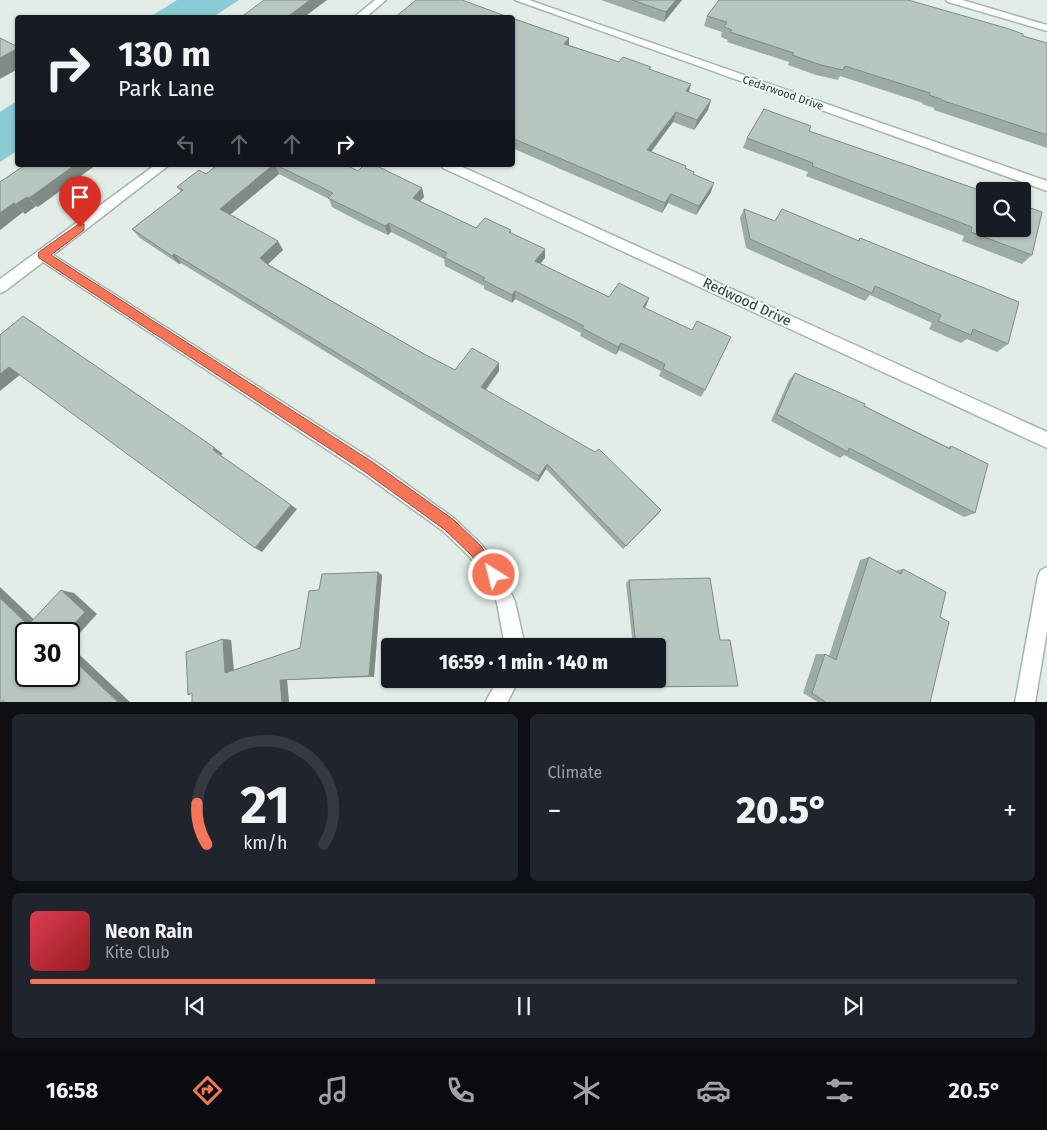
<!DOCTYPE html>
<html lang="en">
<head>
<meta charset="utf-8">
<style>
	body { margin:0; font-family:"Fira Sans",sans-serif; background:#20242c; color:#f1f3f6; height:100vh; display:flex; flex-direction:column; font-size:19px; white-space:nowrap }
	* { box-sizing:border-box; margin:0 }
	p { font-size:16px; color:#9ea1a6 }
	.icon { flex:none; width:28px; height:28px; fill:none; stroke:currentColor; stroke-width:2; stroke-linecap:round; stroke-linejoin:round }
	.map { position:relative; height:702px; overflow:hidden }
	.panel { display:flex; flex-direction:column; gap:12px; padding:12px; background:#0d0f14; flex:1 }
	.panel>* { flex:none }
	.guide { position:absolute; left:15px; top:15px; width:500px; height:152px; border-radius:5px; box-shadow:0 1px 4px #0004; background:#171b24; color:#f1f3f6; overflow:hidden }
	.tools { position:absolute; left:976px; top:182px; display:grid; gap:10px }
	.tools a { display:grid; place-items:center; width:55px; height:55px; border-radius:5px; background:#171b24; box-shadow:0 1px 4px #0004; font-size:25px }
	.speed { position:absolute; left:15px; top:622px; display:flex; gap:10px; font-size:25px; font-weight:700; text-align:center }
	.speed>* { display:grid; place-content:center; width:65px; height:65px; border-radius:50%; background:#171b24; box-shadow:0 1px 4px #0004; line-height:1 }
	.speed .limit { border:2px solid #111; border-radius:8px; background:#fff; color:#111 }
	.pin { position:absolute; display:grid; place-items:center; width:42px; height:42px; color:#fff; margin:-51px -21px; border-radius:50% 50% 50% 0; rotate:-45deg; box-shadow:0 0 5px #0007 }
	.pin .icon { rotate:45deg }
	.me { position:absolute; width:55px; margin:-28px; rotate:324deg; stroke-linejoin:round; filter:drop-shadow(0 0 4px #0008) }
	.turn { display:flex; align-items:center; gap:18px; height:105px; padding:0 20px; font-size:22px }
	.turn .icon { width:65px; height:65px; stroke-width:2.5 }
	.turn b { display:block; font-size:35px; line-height:42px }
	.lanes { display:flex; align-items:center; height:48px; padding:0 20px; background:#0003; justify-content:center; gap:25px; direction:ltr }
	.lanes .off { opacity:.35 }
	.big { font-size:38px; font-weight:800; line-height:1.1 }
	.panel .tile { flex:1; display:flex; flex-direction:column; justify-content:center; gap:8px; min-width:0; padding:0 18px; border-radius:8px; background:#20242c }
	.panel .dial { align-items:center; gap:0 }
	.dial svg { height:130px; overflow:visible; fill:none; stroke:#363941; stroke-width:7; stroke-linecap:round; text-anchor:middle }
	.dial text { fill:#f1f3f6; stroke:none }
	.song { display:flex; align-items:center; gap:15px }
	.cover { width:60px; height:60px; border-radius:8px; background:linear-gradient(135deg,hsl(350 70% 55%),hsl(0 70% 35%)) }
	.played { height:5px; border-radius:2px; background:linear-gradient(90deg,#f57558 35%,#363941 35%) }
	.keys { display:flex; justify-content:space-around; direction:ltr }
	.heat { display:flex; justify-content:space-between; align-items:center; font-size:28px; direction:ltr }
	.panel .tiles { flex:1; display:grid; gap:12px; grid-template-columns:1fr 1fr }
	.tile:last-child { grid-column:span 2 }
	.trip { position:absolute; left:381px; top:638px; width:285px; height:50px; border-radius:5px; background:#171b24; box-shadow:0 1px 4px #0004; font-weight:800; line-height:50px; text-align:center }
	.tabs { display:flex; height:80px; justify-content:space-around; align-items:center; background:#090b0e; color:#9ea1a6 }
	.tabs .icon { width:35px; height:35px }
	.tabs .on { color:#f57558 }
	.tabs b { font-size:22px; color:#f1f3f6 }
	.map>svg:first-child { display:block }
	.water { fill:#89ccd3 }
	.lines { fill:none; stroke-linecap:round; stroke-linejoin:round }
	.minor-casing { stroke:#a4b5ae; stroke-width:3 }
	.minor { fill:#fff; fill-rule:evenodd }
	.wall { fill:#9daba5 }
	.shaded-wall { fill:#808b86 }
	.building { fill:#b7c7c0; stroke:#808b86 }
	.route { fill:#f57558; stroke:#9f4c39 }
	.labels { text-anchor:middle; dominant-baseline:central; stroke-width:4; stroke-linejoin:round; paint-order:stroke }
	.far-street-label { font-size:11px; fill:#213e35; stroke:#f3f9f5 }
	.street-label { font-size:14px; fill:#213e35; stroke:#f3f9f5 }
</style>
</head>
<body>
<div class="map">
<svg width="1047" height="703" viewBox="0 0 1047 703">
	<rect width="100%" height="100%" fill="#e2ede7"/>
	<path class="water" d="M177 0H239L213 17H150Z
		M17 101V151L0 162V112Z"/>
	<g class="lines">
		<g class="minor-casing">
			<path id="minor" d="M375 0H386L365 18H353Z
				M515 0H529L1047 181V191Z
				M946 0H962L1047 25V31L948 2Z
				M155 165H169L53 255 376 462 455 519 482 545 500 569 515 602 525 646H505L497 603 488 581 470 557 443 531 364 474 43 262 5 291 0 293V279Z
				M441 165H458L1047 432V448L443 168Z
				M1047 567V631L1035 703H1015L1038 576 1041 570Z
				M498 679H519L507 703H485Z"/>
		</g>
		<use href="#minor" class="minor"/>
	</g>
	<path class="wall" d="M601 0H682L664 22Z
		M707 16 1023 36 1047 43V148L934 110V108L922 104 923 103 840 76 838 80 816 75 788 65 789 62 727 42 728 40 721 37 722 32 704 26Z
		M512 18 569 38V45L619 62 651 67 650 70 691 84 689 92 708 110 694 130 673 122 651 152 685 168 693 174 711 192 696 215 668 203 662 213 512 148Z
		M809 131 1032 255 1022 264 962 241 964 236 806 176 808 172 743 148 747 138Z
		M25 165 38 207 36 206 25 214 23 212 0 230V182Z
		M217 165H346L358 171 422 188 424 197 420 201 476 228 511 230V233L545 258 540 264 580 283 609 297 649 298 645 308 705 390 701 397 659 376 661 371 619 350 616 355 580 336 581 333 515 299 512 303 484 289V286L445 266 444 259 391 232 388 235 364 224 332 207 329 199 279 174 230 215 283 250 268 264 426 355 455 370 499 363V371L486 390 661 510 658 514 623 549 546 469 538 482 181 263 179 264 140 238 132 229 181 192 177 187 206 174Z
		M744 209 775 221 858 241 860 238 1008 344 997 352 967 339 961 343 929 329 932 323 870 295 865 301 746 248 740 218Z
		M795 373 864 406 948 447 951 446 975 513 964 517 844 455 840 458 771 421 789 380Z
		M869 557 895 571 903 569 940 617 930 703H819L803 693 816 654H825L829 656 860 560Z
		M382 575 374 677 287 680 289 703H192L223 639 231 640 234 670 300 648 319 590Z
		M629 580 720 640 738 686 637 687 636 679H658V646H633L626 583Z"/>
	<path class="shaded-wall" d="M310 0H327L303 18H286Z
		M676 0H682L664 22 666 12Z
		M569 38V48L564 44Z
		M18 48V69L0 79V58Z
		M691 84 688 94 686 91Z
		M711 100 708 110 694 130 697 120Z
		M676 112 673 122 645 160 647 150Z
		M75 165H96L38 207 29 198Z
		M273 165H275L279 174 226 218 220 209Z
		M714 183 711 192 696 215 699 206Z
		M422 188 424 197 415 207 413 198Z
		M671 194 668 203 662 213 665 203Z
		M27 197 36 206 25 214 16 204Z
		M14 203 23 212 0 230V213Z
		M389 223 391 232 388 235 385 226Z
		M278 241 283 250 265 267 260 258Z
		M545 249V258L535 270V261Z
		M174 254 181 263 179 264 172 256Z
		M515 291V299L512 303V295Z
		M649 298 646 306 641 315 643 307Z
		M621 343 619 350 616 355 618 347Z
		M499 363V371L482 394 481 387Z
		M9 367 21 374 0 391V374Z
		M215 448 223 454 221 455 213 450Z
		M547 464 546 469 538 482 539 476Z
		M291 505 297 509 262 552 255 548Z
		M661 510 658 514 623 549 626 546Z
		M378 572 382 575 374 677 369 676Z
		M0 587 42 627 28 625 0 598Z
		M61 590 74 593 97 614 69 645 131 703H119L69 656V634H65Z
		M223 639 231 640 234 674 225 673Z
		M280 680H287L289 703H282Z"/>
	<path class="building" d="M264 0H310L286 18H240Z
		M416 0H462L511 18H394Z
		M632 0H676L666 12Z
		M719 0H908L1006 28 1023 34V36L1047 43V135L941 100V99L929 95 930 93 845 66 843 70 821 65 792 55 794 53 730 32 732 30 724 27 727 22 707 16Z
		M512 18 569 38 564 44 619 62 623 57 651 67 649 69 691 84 686 91 711 100 697 120 676 112 647 150 686 166 685 168 694 172 693 174 714 183 699 206 671 194 665 203 512 138Z
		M0 38 18 47V48L0 58Z
		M764 109 811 126 809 131 985 192V229H1022V205L1042 212 1032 255 971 232 972 227 812 166 813 163 747 138Z
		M25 165H75L29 198 27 197 16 204 14 203 0 213V182Z
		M217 165H273L220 209 278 241 260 258 268 265 426 355 455 370 472 348 499 363 481 387 595 452 599 449 661 510 626 546 547 464 539 476 174 254 172 256 132 229 183 190 177 187 199 170 206 174Z
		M276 165H346L358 171 364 165H375L422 188 413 198 476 228 485 218 511 230 509 232 545 249 535 261 580 283 609 297 619 283 649 298 643 307 692 330 697 321 731 337 705 390 663 369 665 364 621 343 618 347 582 328 584 326 515 291 512 295 483 280 485 278 444 257 447 253 389 223 385 226 361 214 328 198 333 193Z
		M744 209 775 221 782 209 859 241 860 238 1019 302 1008 344 973 329 971 335 938 321 941 315 875 286 872 293 750 239Z
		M23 316 215 448 213 450 291 505 255 548 9 367 0 374V335Z
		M795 373 865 404 864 406 950 449 951 446 988 464 975 513 849 448 848 452 777 414Z
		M869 557 901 574 903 569 946 592 940 617 949 622 930 703H827L812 693 825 654 836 660Z
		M378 572 369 676 280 680 282 703H192V693L188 695 186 652 223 639 225 673 300 648 309 591 319 590 322 574Z
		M710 578 720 640H730L738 686 640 687 639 679H658V646H636L629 580Z
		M61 590 85 612 65 634H26V676H69V656L119 703H5L3 700 1 703H0V598L28 625Z"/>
	<path class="route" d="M80 223 84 224V230L51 255 374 463 454 520 481 546 501 575 499 580 494 582 489 580 471 555 445 530 365 472 39 258 38 255 39 252Z"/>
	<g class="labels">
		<g class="far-street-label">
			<text transform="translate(783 93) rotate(19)">Cedarwood Drive</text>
		</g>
		<g class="street-label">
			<text transform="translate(747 302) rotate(25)">Redwood Drive</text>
		</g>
	</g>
</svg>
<div class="tools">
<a><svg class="icon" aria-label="search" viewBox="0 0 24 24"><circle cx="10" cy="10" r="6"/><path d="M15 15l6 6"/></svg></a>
</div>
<div class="speed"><div class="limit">30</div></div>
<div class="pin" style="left:80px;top:227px;background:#d93025"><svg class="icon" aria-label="arrive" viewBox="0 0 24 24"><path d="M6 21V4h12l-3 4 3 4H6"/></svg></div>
<svg class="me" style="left:494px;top:575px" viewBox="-20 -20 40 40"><circle r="17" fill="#f57558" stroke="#fff" stroke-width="3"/><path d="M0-11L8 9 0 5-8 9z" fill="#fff"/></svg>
<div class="trip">16:59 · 1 min · 140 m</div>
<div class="guide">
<div class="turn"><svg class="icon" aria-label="right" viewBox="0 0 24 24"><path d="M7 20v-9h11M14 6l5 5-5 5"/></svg><div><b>130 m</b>Park Lane</div></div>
<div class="lanes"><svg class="icon off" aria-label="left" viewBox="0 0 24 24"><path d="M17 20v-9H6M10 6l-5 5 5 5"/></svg><svg class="icon off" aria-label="ahead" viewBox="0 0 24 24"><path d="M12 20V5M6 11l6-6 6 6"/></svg><svg class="icon off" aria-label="ahead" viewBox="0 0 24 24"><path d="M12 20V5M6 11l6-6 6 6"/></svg><svg class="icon" aria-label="right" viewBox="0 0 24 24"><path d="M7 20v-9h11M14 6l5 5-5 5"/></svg></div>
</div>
</div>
<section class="panel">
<div class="tiles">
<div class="tile dial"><svg viewBox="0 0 100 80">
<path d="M14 69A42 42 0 1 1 86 69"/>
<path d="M14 69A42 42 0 0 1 8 44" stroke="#f57558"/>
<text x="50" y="56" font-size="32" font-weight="700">21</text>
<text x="50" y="72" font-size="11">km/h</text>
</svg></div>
<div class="tile"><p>Climate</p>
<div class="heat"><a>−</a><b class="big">20.5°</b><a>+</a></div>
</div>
<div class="tile">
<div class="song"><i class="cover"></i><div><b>Neon Rain</b><p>Kite Club</p></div></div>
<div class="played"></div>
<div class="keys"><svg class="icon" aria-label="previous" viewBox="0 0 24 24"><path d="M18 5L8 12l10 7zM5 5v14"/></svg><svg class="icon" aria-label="pause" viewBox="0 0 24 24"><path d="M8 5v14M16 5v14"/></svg><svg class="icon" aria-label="next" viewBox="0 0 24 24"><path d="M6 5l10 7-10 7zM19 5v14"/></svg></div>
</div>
</div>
</section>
<nav class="tabs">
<b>16:58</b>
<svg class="icon on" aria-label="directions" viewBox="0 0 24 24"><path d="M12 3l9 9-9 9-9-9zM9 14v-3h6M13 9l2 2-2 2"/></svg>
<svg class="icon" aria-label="music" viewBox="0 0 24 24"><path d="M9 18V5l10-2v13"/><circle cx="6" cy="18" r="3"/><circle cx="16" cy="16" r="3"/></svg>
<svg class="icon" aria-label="phone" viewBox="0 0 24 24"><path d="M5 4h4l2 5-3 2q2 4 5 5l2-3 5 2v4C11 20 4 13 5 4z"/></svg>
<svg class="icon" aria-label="climate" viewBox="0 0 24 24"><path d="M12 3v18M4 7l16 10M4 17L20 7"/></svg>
<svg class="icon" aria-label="car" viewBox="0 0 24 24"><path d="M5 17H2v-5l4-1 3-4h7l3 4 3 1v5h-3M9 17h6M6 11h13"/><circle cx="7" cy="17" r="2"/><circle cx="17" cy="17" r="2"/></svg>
<svg class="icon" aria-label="filters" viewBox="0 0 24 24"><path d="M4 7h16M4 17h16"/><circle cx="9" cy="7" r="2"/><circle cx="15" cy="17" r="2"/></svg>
<b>20.5°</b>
</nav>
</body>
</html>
